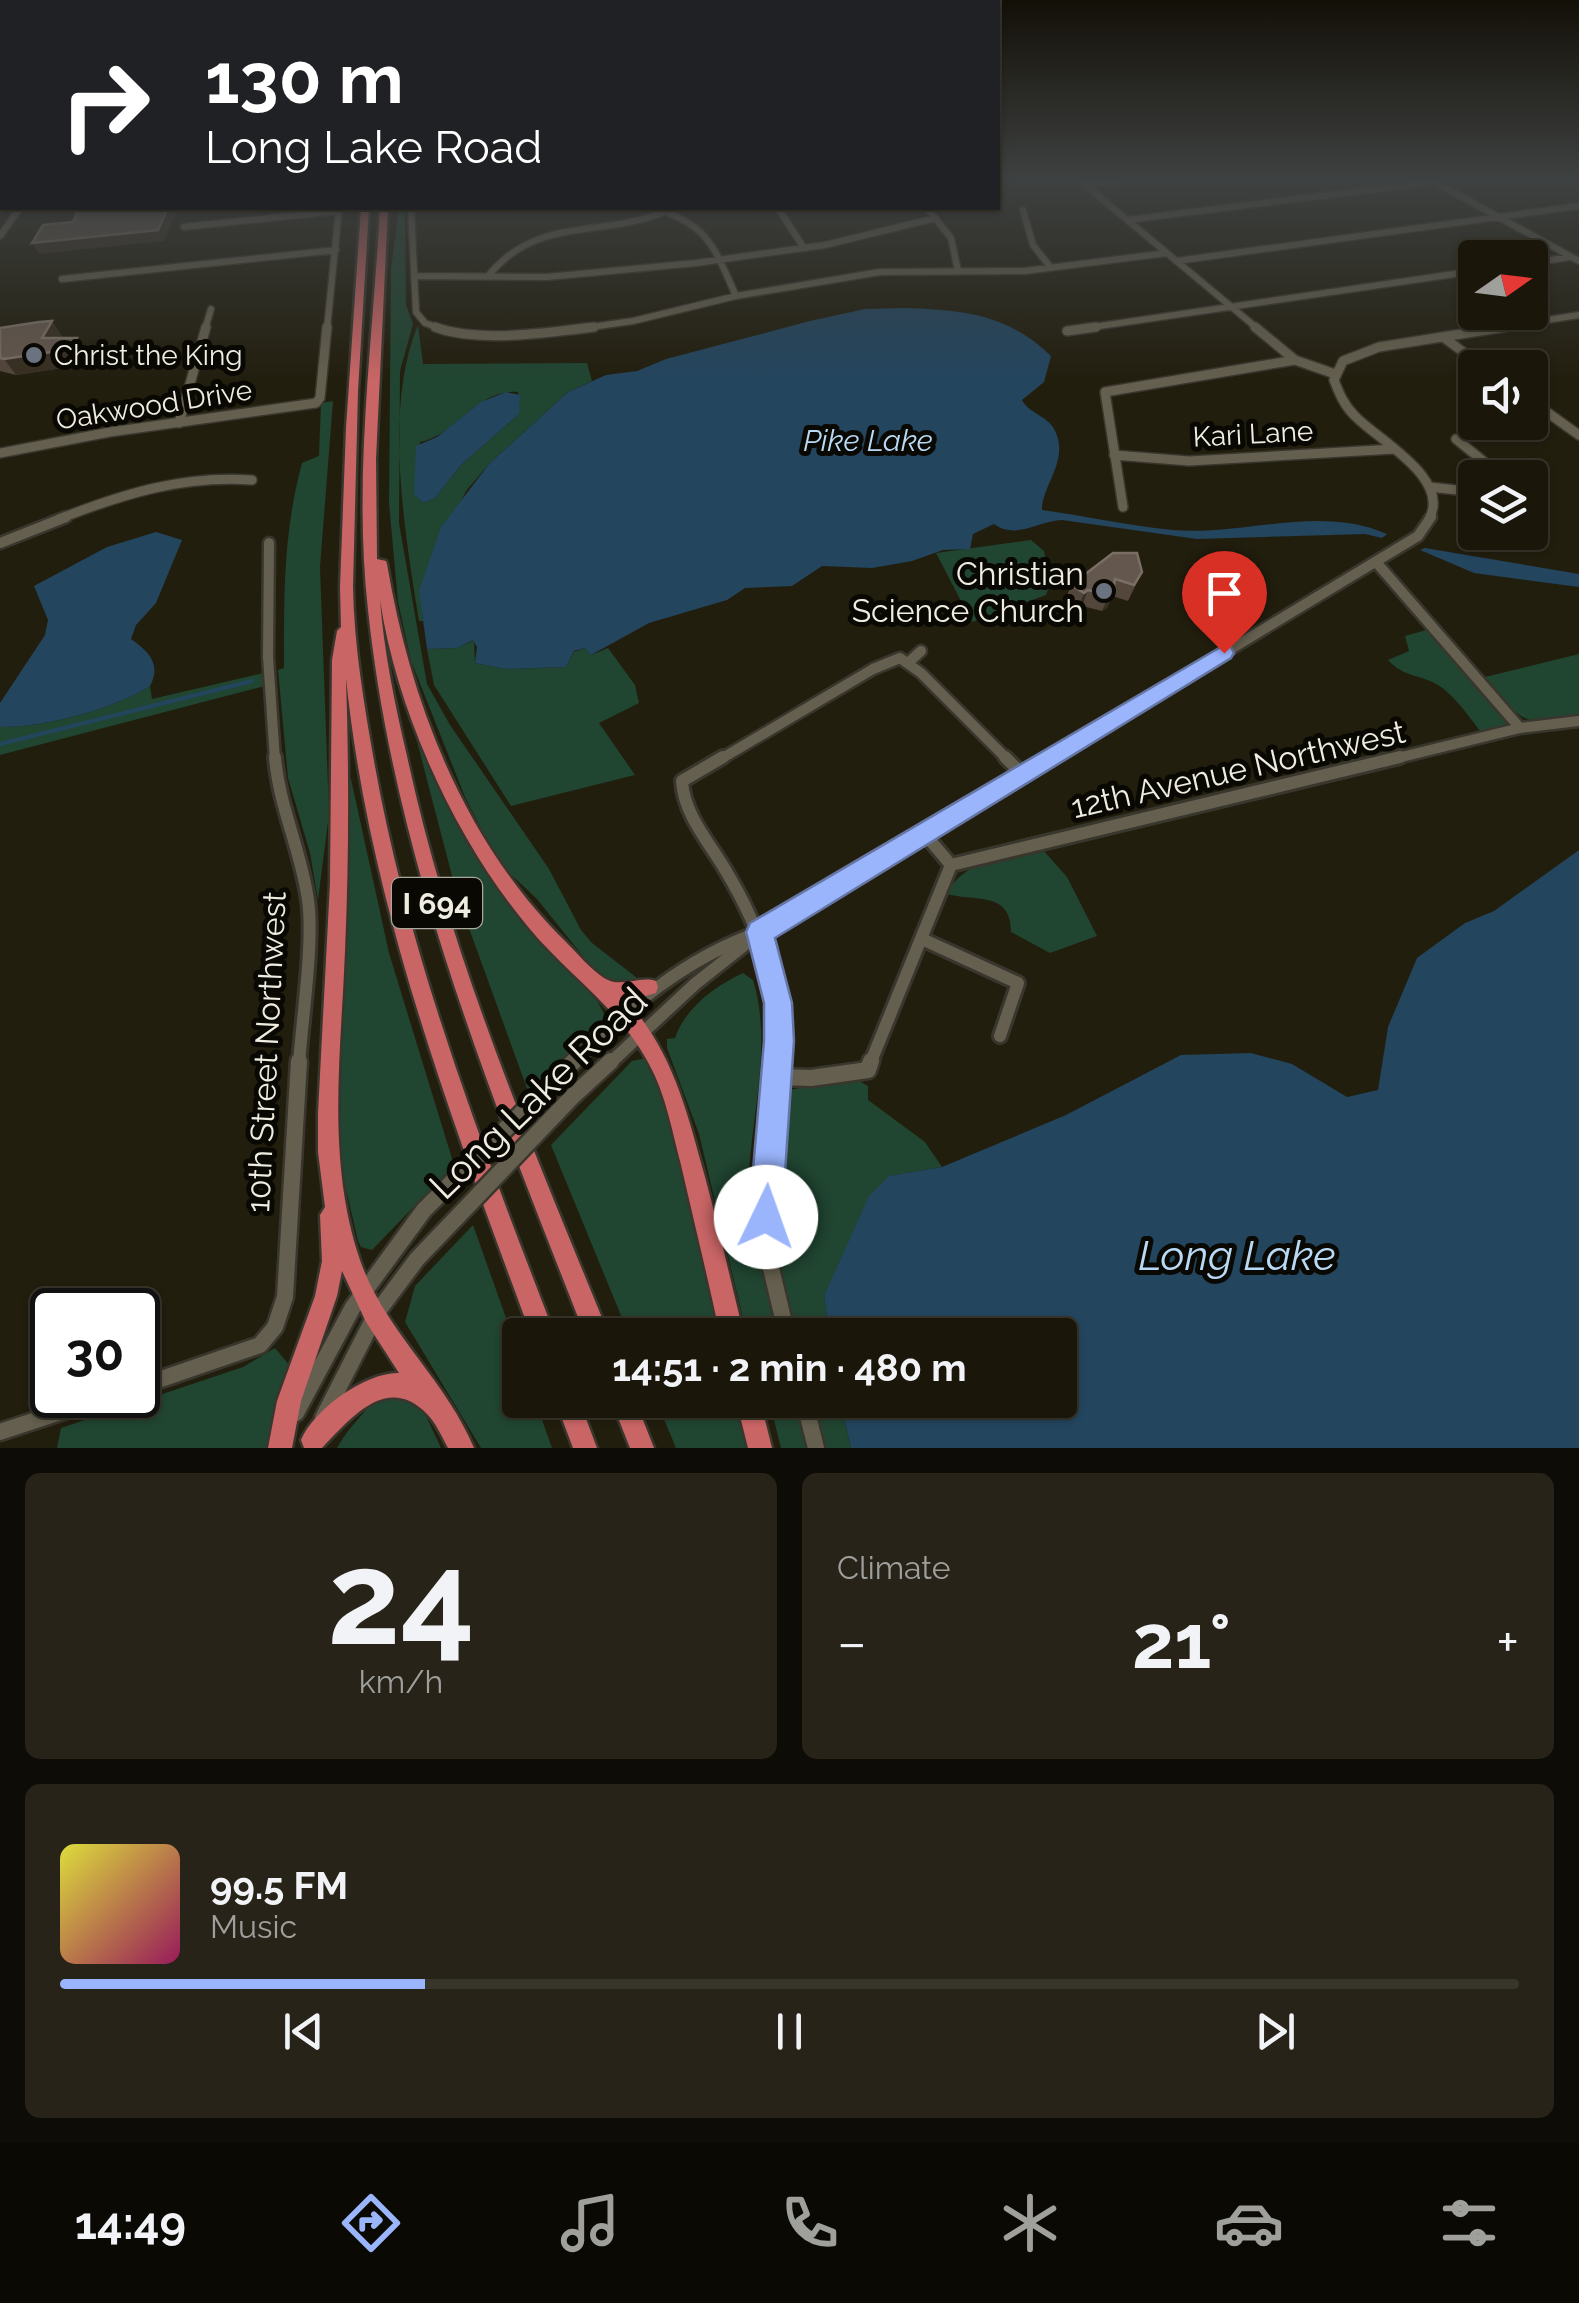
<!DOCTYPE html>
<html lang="en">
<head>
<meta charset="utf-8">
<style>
	body { margin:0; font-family:Raleway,sans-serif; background:#272318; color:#f1f3f6; height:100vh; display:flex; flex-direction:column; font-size:38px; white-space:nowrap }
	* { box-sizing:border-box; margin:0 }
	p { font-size:32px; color:#9f9f9c }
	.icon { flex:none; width:55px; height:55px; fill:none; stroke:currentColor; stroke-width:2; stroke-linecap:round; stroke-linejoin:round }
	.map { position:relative; height:1448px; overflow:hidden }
	.drawer { display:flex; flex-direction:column; gap:25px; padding:25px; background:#0e0c06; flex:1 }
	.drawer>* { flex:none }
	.hud { position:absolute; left:0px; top:0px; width:1000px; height:210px; box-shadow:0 2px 8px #0004,0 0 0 2px #38352b; background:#202124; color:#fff; overflow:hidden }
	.needle { width:65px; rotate:76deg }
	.fabs { position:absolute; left:1458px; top:240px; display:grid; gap:20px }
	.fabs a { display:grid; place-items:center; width:90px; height:90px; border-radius:10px; background:#1a160a; box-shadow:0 2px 8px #0004,0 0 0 2px #38352b; font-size:50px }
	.speed { position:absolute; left:30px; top:1288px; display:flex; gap:20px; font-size:50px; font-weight:700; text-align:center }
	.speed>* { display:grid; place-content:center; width:130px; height:130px; border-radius:50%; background:#1a160a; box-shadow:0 2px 8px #0004,0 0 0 2px #38352b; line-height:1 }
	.speed .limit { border:5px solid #111; border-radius:15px; background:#fff; color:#111 }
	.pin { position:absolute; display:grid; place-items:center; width:85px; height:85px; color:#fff; margin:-102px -42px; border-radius:50% 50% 50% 0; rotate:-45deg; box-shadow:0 0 10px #0007 }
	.pin .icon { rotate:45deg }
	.me { position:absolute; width:110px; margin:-55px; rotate:3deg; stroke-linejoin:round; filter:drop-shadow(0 0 8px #0008) }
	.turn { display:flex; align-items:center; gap:35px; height:210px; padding:0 40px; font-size:45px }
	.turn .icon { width:130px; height:130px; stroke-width:2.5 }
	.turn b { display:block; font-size:70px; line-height:85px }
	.big { font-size:75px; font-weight:700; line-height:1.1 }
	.drawer .widget { flex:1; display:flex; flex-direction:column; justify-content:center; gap:15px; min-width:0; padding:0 35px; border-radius:15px; background:#272318 }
	.drawer .dial { align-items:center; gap:0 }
	.dial b { font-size:130px; line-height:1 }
	.song { display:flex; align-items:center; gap:30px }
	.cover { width:120px; height:120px; border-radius:15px; background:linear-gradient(135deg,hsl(60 70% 55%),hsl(330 70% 35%)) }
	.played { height:10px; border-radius:5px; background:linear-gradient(90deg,#9bb5fd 25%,#38352b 25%) }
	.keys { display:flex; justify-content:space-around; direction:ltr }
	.heat { display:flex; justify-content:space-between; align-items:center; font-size:55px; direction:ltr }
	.drawer .tiles { flex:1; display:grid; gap:25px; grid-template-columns:1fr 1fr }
	.widget:last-child { grid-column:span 2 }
	.trip { position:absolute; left:502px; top:1318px; width:575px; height:100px; border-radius:10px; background:#1a160a; box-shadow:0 2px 8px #0004,0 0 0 2px #38352b; font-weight:700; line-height:100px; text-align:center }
	.tabs { display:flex; height:160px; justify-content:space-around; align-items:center; background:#0a0904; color:#9f9f9c }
	.tabs .icon { width:70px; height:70px }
	.tabs .selected { color:#9bb5fd }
	.tabs b { font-size:45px; color:#f1f3f6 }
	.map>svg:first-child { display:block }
	.green { fill:#204531; fill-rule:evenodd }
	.water { fill:#23455e }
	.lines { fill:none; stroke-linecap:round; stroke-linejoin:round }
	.stream { stroke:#23455e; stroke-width:4 }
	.minor-far4-casing { stroke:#39362d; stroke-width:9 }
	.minor-far3-casing { stroke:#39362d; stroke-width:12 }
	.minor-far2-casing { stroke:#39362d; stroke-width:15 }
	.minor-far1-casing { stroke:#39362d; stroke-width:18 }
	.minor-casing { stroke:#39362d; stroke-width:21 }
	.highway-casing { stroke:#39362d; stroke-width:5 }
	.minor-far4 { stroke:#645f4e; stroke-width:6 }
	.minor-far3 { stroke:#645f4e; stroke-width:9 }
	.minor-far2 { stroke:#645f4e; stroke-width:10 }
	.minor-far1 { stroke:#645f4e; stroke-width:12 }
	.minor { stroke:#645f4e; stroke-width:16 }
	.highway { fill:#ca6566; fill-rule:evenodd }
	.minor-bridge-casing { stroke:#39362d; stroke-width:21; stroke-linecap:butt }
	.minor-bridge { stroke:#645f4e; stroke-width:16 }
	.wall { fill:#53463b }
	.shaded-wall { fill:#382e21 }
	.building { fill:#64574d; stroke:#796f64; stroke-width:2.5 }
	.route { fill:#9bb5fd; stroke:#6576a4; stroke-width:2.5 }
	.worship-dot { fill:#6b7280; stroke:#0a0803; stroke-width:4 }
	.labels { text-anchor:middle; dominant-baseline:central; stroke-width:10; stroke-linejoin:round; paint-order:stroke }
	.far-poi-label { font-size:28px; fill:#efece2; stroke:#0a0803; text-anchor:start }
	.far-street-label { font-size:28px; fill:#efece2; stroke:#0a0803 }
	.far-water-label { font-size:30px; font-style:italic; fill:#b8daf6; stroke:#0a0803 }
	.shield { fill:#0a0803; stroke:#aaa89f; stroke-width:2.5 }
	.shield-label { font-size:30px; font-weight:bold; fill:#efece2 }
	.poi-label { font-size:32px; fill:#efece2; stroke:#0a0803; text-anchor:end }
	.street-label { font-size:32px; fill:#efece2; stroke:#0a0803 }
	.near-street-label { font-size:38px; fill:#efece2; stroke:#0a0803 }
	.near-water-label { font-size:42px; font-style:italic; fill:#b8daf6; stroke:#0a0803 }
</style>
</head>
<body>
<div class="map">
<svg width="1579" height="1448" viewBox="0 0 1579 1448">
	<rect width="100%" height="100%" fill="#221e0e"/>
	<path class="green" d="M399 208H405L406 305 413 324 400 371 399 523 427 684 450 725 549 869 581 930 592 943 641 981C626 986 612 984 598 975L537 899 505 869 487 840 465 797 411 661 398 602 389 503 391 269Z
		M418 325 423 364 587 363 592 381 568 392 489 464 466 491 420 591 423 621H419C405 534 383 408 418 325ZM518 392V415L461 465 435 498 424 503 420 498V442C457 435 476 389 518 392Z
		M333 401 320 567 329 814 318 900 310 853 288 778 278 670 284 668C284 594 283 534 302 463L319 456 321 403Z
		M1031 540 1044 551 1047 568 1053 577 1046 595 972 622 936 553Z
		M1430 629 1510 722 1509 725 1481 732C1468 716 1451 689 1430 681 1413 674 1402 675 1388 660L1409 651 1405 636Z
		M474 640 475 663 505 669 566 667 574 652 585 648 591 655 608 648 635 685 639 703 599 723 635 775 511 806 434 685 427 649 457 648Z
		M1579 654V715C1518 728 1524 721 1485 677Z
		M264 673 265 686 0 755V727C42 728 115 709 150 686L152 699Z
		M407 703C439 778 468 852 518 917 542 948 572 973 598 1002L604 1014 602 1023 529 1094 457 895Z
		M351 779 389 953 454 1165 372 1250 361 1247 358 1241 343 1176 340 1144 346 781Z
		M1043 850 1067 877 1097 936 1050 953 1011 932C1011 891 977 902 947 894 963 859 1008 858 1043 850Z
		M743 973 753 980C772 1040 753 1110 749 1172H777L781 1105 788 1090 854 1078 868 1086V1100L925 1142 942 1167 890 1176 824 1296 830 1335H747L699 1134 667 1048V1039L675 1038C685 1008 715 986 743 973Z
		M646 1058 664 1095 726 1335H629L551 1145 632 1061Z
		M473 1225 520 1357V1400H535L552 1448H481L405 1322 415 1286Z
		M275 1348 295 1372 270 1448H57L61 1428 243 1367Z
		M383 1388 420 1403 441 1448H337C350 1424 369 1410 383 1388Z
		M656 1400H741L753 1448H676Z
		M769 1400H840L851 1448H781Z"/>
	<path class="water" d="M904 308C961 310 1007 313 1051 356L1044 382 1022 400C1030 415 1049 415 1056 433 1068 462 1042 486 1042 510 1086 516 1130 526 1173 530 1244 536 1319 504 1387 534L1382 538 1365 534 1197 539 1062 520C1038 521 1016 540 994 524L973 534 970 549 943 550 912 561 872 568 822 566 792 586 745 588 727 600 649 623 591 655 585 648 574 651 566 667 505 669 475 663 477 647 473 640 457 648 427 649 419 591 441 527 489 464 568 392 606 375 637 371 666 359 810 321 865 309Z
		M506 392 520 395 519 414 461 465 435 498 424 503 414 494 416 446 437 437 481 402Z
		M156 532 182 540 156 603 136 625 131 639C148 651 162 664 150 686 115 709 42 728 0 727V703L45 635 48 620 34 586 107 547Z
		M1425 548 1579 574V587L1474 573 1420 550Z
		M1579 850V1448H851L840 1400H1060V1335H830L824 1296 869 1196 889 1176 942 1167 1066 1115 1181 1055 1251 1053 1292 1064 1347 1097 1378 1090 1388 1027 1417 958 1465 923 1494 911Z"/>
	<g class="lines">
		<path class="stream" d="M0 744 252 681"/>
		<g class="minor-far4-casing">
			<path id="minor-far4" d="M1077 178 1258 329
				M1429 179 1579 261
				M1085 185 1142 178
				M411 208 416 312 425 323 442 329
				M654 208C709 225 714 247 736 296
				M778 208 804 248
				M927 208 951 238 958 271
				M1023 210 1033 245 1051 268
				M1127 220 1434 182
				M184 227 339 211
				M0 236 20 208
				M1176 261 1579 206
				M1530 263 1570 257
				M414 276 547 277 696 263 825 245 936 218
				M488 276C539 213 607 240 673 208
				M62 279 336 250
				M205 329 211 309
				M327 329 339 208
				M577 329 633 321 736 296 880 272 1025 271 1167 253
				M1079 329 1475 271
				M1490 329 1579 315"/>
		</g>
		<g class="minor-far3-casing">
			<path id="minor-far3" d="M435 327C477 343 549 333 594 327
				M1255 327 1295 360 1335 374
				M1067 331 1096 327
				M1443 337 1485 368
				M1530 400 1579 435
				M179 423 206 327
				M1456 439 1504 478
				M0 453 110 432 316 403 320 398 327 327
				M1114 455 1189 461 1394 449
				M1430 487 1475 492
				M1530 502 1537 506
				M1123 507 1105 392 1295 360
				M59 519C123 494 183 475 252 480
				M1429 519C1452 478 1376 439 1354 415 1344 405 1339 393 1334 380L1343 361 1379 347 1505 327"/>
		</g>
		<g class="minor-far2-casing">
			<path id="minor-far2" d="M0 543 66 517
				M269 543 268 657 275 760
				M1376 562 1520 728
				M909 662 921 651
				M719 760 873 669 900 658 921 673 1008 760
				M1047 760 1418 536 1431 517
				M1389 760 1520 728 1579 721"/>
		</g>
		<g class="minor-far1-casing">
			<path id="minor-far1" d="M275 757C279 807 301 850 308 900 314 942 302 1019 299 1064
				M723 757 682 781C684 815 709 842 726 871 762 931 783 992 778 1064
				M1005 757 1022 774
				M924 833 951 865 1400 757
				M922 939 1018 983 1000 1036
				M571 1064C629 1007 683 959 760 932L1051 757
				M609 1064 695 984 757 935
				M870 1064 951 865"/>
		</g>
		<g class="minor-casing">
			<path id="minor" d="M778 1061 766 1210 770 1264 787 1335
				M559 1076 574 1061
				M779 1077 811 1078 868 1070 871 1061
				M573 1096 611 1061
				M138 1387 260 1345 275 1327 285 1297 299 1061
				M804 1400 816 1448
				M296 1413 353 1307 424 1210
				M323 1418 376 1314 417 1259
				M0 1432 112 1395"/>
		</g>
		<g class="highway-casing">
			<path id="highway" d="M361 208H369L358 391 353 587C354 645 364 704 374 761 409 959 483 1148 555 1335H531C453 1122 369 905 346 678 349 769 349 860 345 951 341 1055 326 1160 360 1260 384 1330 446 1380 474 1448H448C442 1437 436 1423 427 1414 387 1373 351 1418 322 1448H304L301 1440C314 1409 366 1372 399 1373L366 1322 342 1271 337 1296 301 1401 292 1448H268L277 1401 315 1296 322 1261 320 1215 325 1207 318 1152V1113L330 883 332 660 337 631 341 627 340 587 346 428Z
				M380 208H388L376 459 377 559 386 561 387 564C410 701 464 842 565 941 577 953 590 969 604 978 621 989 639 975 656 981L658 987 656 993 627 1001C673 1052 687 1112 705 1177 719 1229 731 1282 744 1335H720C708 1278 694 1222 681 1165 672 1131 666 1095 649 1064 620 1009 568 975 529 928 456 841 397 713 380 600 384 652 395 705 407 756 450 957 532 1146 609 1335H585C493 1100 395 863 368 610 353 477 373 341 380 208Z
				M555 1400H579L597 1448H573Z
				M611 1400H635L654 1448H630Z
				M736 1400H760L772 1448H748Z"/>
		</g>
		<use href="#minor-far4" class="minor-far4"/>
		<use href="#minor-far3" class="minor-far3"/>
		<use href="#minor-far2" class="minor-far2"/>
		<use href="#minor-far1" class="minor-far1"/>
		<use href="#minor" class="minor"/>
		<use href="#highway" class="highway"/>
		<g class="minor-bridge-casing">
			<path id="minor-bridge" d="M424 1210 559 1076
				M417 1259 573 1096"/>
		</g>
		<use href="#minor-bridge" class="minor-bridge"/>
	</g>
	<path class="wall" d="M0 328 63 337 88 354 82 365 16 375 0 371Z
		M1142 572 1128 601 1112 596 1107 608 1102 611 1082 606 1078 609 1065 601 1071 585Z"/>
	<path class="shaded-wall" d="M168 208H178L164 241 39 254 32 243Z
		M52 321 63 337 55 352 77 338 88 354 82 365 16 375 4 359 42 338Z
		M1088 590 1082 606 1078 609 1084 593Z
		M1113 592 1107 608 1102 611 1109 595Z"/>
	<path class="building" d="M79 208H168L158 230 32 243 43 225 73 222Z
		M52 321 42 338H77L71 349 4 359 0 358V328L39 322Z
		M1113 553H1137L1142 572 1134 585 1115 579 1113 592 1109 595 1088 590 1084 593 1071 585Z"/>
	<linearGradient id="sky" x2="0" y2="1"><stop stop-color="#131008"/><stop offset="0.47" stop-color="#3e4141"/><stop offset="1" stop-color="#3e4141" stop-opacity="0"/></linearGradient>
	<rect width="1579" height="381" fill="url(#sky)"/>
	<path class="route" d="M1224 645 1231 647 1234 653 1231 658 775 938 792 1003 794 1041 782 1217 777 1229 766 1233 754 1229 749 1217 764 1041V1003L746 932 750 923Z"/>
	<g class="worship-dot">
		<circle cx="34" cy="355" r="10"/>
		<circle cx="1104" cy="591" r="10"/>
	</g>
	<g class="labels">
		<g class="far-poi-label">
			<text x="54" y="355">Christ the King</text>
		</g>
		<g class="far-street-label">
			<text transform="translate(154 405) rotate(-9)">Oakwood Drive</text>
			<text transform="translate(1253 434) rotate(-3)">Kari Lane</text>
		</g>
		<g class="far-water-label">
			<text x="868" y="440">Pike Lake</text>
		</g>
		<rect class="shield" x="392" y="878" width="90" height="50" rx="8"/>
		<g class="shield-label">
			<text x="437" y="903">I 694</text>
		</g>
		<g class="poi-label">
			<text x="1084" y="573">Christian<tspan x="1084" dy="37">Science Church</tspan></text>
		</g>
		<g class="street-label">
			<text transform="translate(1238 769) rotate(-13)">12th Avenue Northwest</text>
			<text transform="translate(266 1052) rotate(-87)">10th Street Northwest</text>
		</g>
		<g class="near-street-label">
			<text transform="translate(538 1093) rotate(-44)">Long Lake Road</text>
		</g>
		<g class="near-water-label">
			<text x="1237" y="1255">Long Lake</text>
		</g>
	</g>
</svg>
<div class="fabs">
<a><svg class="needle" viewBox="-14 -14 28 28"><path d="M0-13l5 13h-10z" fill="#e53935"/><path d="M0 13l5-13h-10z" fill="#9f9f9c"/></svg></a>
<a><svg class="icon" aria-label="sound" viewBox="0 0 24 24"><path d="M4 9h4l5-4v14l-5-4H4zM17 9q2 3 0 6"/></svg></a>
<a><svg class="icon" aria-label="layers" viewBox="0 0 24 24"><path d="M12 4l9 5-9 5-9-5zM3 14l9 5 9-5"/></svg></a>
</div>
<div class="speed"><div class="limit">30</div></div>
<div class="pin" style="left:1224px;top:653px;background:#d93025"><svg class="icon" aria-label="arrive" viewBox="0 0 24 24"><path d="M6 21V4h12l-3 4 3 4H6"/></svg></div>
<svg class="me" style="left:766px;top:1217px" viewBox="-20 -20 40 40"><circle r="19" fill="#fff"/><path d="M0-13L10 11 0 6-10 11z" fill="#9bb5fd"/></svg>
<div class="trip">14:51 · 2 min · 480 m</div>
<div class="hud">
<div class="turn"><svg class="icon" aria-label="right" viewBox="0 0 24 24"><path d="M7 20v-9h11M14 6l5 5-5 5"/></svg><div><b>130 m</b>Long Lake Road</div></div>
</div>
</div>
<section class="drawer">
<div class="tiles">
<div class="widget dial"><b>24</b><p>km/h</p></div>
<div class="widget"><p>Climate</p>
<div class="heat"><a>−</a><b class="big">21°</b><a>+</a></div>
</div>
<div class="widget">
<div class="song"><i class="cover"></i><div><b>99.5 FM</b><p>Music</p></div></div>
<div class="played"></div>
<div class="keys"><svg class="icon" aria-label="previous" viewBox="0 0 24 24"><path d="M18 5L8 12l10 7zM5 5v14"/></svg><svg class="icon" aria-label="pause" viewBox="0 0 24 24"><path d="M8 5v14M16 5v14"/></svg><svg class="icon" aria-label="next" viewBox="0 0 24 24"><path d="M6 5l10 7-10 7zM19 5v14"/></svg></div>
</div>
</div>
</section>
<nav class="tabs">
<b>14:49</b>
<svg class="icon selected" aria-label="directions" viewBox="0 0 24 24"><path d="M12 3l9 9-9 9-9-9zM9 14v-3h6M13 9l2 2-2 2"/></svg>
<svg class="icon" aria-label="music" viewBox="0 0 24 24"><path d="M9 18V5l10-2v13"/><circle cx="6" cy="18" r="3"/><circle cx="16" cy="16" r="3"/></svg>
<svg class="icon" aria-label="phone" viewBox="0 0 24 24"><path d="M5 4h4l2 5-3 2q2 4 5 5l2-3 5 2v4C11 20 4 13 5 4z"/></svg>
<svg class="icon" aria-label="climate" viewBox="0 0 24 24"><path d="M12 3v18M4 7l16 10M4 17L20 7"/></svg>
<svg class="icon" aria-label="car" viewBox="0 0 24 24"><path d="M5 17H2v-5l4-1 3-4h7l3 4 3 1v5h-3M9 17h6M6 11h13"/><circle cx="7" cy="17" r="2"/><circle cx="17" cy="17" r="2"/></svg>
<svg class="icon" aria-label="filters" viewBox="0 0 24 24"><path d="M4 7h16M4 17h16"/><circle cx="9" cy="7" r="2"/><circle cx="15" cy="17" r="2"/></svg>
</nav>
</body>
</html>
